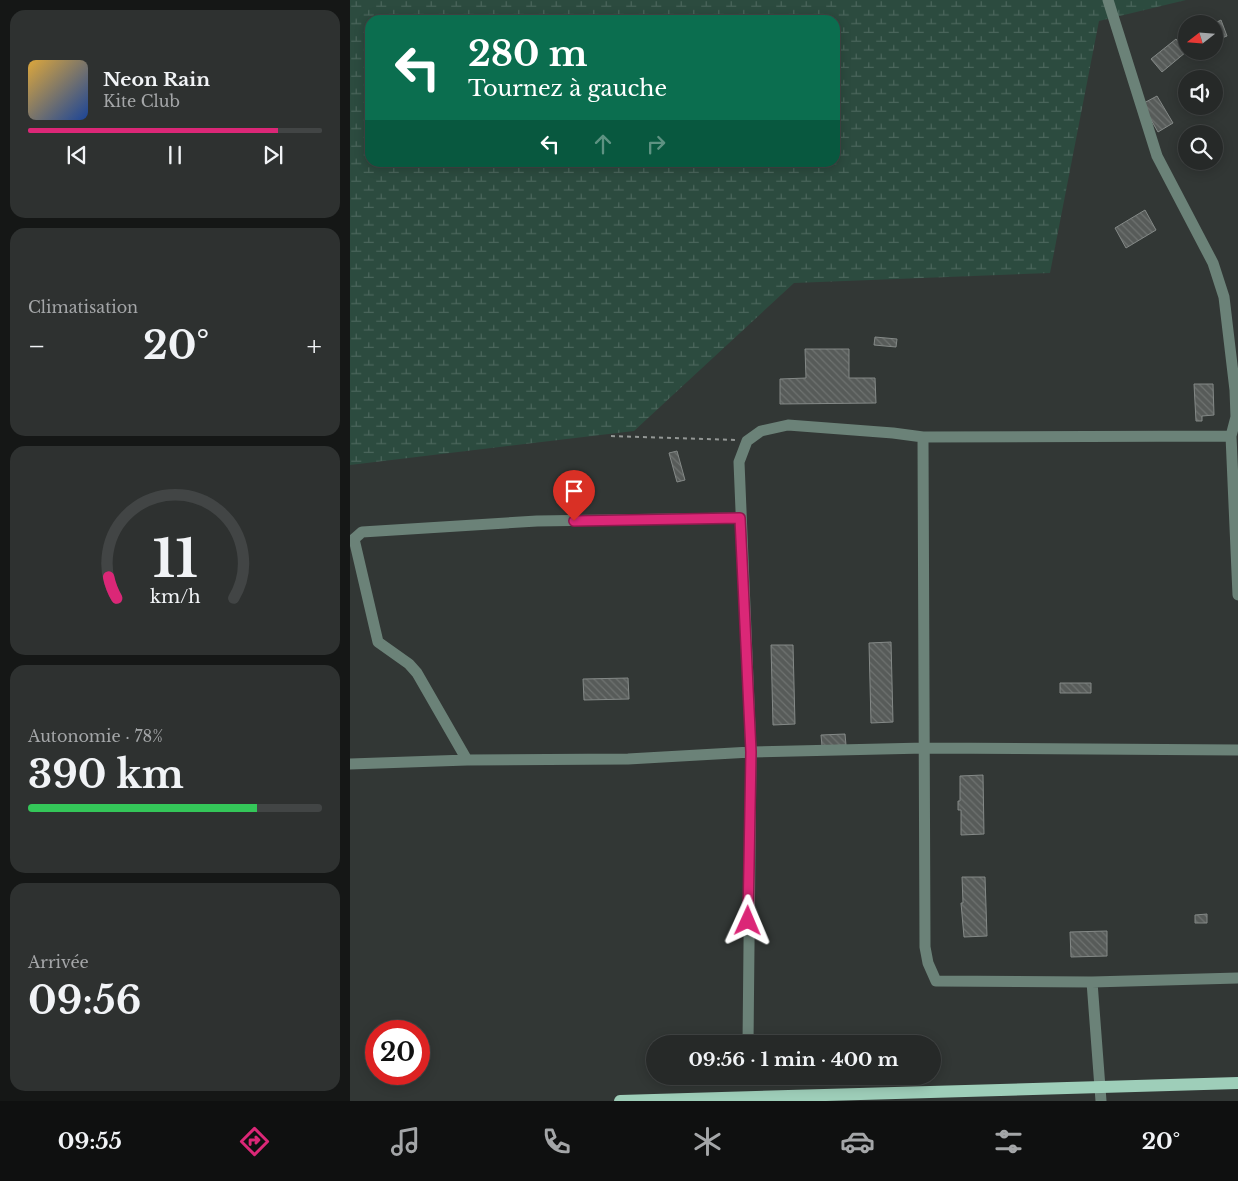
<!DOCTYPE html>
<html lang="fr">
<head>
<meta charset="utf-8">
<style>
	body { margin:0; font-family:"Libre Baskerville",serif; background:#2e3130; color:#f1f3f6; height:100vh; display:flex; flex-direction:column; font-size:19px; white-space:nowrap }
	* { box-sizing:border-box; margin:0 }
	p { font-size:16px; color:#a4a6a8 }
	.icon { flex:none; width:28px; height:28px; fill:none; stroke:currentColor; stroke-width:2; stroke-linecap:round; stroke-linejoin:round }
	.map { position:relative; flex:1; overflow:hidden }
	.sheet { display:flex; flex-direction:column; gap:10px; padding:10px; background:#151716; width:350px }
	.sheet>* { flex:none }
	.top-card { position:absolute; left:15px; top:15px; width:475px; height:152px; border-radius:15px; box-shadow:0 2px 12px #0003,0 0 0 1px #424545; background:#0b6e4f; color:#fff; overflow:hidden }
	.needle { width:32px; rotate:253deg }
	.tools { position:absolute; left:828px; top:15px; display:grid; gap:10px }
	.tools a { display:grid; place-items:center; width:45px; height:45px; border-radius:50%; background:#262928; box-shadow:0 2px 12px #0003,0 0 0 1px #424545; font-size:25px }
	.speed { position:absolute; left:15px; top:1020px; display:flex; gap:10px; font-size:25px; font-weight:700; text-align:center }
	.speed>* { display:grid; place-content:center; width:65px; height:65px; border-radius:50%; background:#262928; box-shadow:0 2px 12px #0003,0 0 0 1px #424545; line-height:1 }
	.speed .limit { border:8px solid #d22; background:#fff; color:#111 }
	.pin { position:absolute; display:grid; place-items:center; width:42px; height:42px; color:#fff; margin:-51px -21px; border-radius:50% 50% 50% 0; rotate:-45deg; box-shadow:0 0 5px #0007 }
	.pin .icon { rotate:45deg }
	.me { position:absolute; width:55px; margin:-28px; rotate:1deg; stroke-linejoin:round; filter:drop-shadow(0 0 4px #0008) }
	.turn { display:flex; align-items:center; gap:18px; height:105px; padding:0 20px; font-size:22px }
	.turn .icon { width:65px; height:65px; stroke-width:2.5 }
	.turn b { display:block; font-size:35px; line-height:42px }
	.lanes { display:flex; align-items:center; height:48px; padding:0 20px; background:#0003; justify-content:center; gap:25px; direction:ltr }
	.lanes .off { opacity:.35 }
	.big { font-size:38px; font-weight:800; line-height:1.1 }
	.sheet .card { flex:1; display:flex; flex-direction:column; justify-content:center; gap:8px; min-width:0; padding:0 18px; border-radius:15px; background:#2e3130 }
	.sheet .dial { align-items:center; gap:0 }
	.dial svg { height:130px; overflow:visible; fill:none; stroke:#424545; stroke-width:7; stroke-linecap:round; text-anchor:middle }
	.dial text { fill:#f1f3f6; stroke:none }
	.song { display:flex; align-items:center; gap:15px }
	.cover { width:60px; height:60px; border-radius:8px; background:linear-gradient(135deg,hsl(40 70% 55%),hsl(220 70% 35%)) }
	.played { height:5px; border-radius:2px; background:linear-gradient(90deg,#db2777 85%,#424545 85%) }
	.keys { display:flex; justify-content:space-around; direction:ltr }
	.heat { display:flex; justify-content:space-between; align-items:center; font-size:28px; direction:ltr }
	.charge { height:8px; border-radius:4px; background:linear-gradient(90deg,#34c759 78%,#424545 0) }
	.trip { position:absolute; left:296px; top:1035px; width:295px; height:50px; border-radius:25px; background:#262928; box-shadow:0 2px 12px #0003,0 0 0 1px #424545; font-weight:800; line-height:50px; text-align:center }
	.tab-bar { display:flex; height:80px; justify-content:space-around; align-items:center; background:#0f1010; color:#a4a6a8 }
	.tab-bar .icon { width:35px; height:35px }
	.tab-bar .current { color:#db2777 }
	.tab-bar b { font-size:22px; color:#f1f3f6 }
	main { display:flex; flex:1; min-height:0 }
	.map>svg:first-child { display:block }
	.wetland { fill:url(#wetland-marsh); fill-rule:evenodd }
	.building { fill:url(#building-back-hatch); stroke:#848987 }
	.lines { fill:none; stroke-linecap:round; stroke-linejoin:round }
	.path { stroke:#939795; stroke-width:2; stroke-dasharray:4 4; stroke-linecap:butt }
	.minor { stroke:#6b8278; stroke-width:11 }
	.major { stroke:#9eceb9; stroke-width:12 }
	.route-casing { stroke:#8e194d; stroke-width:12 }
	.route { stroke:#db2777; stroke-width:9 }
</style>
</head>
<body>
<main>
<section class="sheet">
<div class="card">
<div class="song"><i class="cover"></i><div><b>Neon Rain</b><p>Kite Club</p></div></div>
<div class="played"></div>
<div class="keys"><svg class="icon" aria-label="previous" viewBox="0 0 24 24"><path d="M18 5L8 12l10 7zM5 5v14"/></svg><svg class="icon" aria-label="pause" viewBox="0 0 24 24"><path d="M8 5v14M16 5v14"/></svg><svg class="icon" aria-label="next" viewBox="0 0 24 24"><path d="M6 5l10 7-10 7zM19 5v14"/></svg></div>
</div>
<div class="card"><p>Climatisation</p>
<div class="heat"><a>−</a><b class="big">20°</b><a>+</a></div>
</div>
<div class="card dial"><svg viewBox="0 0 100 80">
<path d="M14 69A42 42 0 1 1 86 69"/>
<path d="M14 69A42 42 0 0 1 9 56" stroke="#db2777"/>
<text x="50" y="56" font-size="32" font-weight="700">11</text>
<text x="50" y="72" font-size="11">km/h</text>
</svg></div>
<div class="card"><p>Autonomie · 78%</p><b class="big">390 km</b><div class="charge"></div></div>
<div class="card"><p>Arrivée</p><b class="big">09:56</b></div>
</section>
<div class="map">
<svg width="888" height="1101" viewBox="0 0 888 1101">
	<defs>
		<pattern id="wetland-marsh" width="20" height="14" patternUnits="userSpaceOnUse" patternTransform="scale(1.25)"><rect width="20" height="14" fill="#2c4b3f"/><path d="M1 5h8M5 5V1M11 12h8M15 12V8" fill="none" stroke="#4a655b"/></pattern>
		<pattern id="building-back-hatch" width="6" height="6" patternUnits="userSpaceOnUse" patternTransform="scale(1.25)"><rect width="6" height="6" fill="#575b59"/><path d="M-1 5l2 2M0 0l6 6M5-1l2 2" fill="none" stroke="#6f7371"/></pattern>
	</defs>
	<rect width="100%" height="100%" fill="#323735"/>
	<path class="wetland" d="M0 0H836L749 21 700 273 444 283 284 431 0 465ZM20 20H485V162H20Z"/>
	<path class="building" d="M871 20 877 36 864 41 863 24Z
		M826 39 836 52 812 72 801 59Z
		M807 96 823 123 808 132 792 104Z
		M795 210 806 230 776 248 765 228Z
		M525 337 547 339 546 347 524 345Z
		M455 349H499V378H525L526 403 430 404V379L456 378Z
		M844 384H863L864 415 852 416V421H846Z
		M327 451 335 480 327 482 319 453Z
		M541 642 543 722 521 723 519 643Z
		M421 645H443L445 724 423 725Z
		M278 678 279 699 234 700 233 679Z
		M710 683H741V693H710Z
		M495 734 496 745 472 746 471 735Z
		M633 775 634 834 611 835V810H608V801H610V776Z
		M612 877H635L637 936 614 937 611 903H613Z
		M857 914V923H845V915Z
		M757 931V956L721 957 720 932Z"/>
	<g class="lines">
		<path class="path" d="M261 436 387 440"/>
		<path class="minor" d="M758 0 807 156 863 263 874 297 885 390 886 417 881 436 888 595
			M117 760 67 673 59 664 28 642 4 539 12 532 187 521 390 518
			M0 764 117 760 278 759 401 752 575 748 888 750
			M742 982 888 978
			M398 1044 401 752 389 462 397 441 411 431 438 425 543 433 573 437
			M751 1101 742 982 586 981 578 963 575 947 573 437 881 436"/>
		<path class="major" d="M270 1101 888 1083"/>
	</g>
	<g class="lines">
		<g class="route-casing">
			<path id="route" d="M224 521 390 518 401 752 398 921"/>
		</g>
		<use href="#route" class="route"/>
	</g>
</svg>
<div class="tools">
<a><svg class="needle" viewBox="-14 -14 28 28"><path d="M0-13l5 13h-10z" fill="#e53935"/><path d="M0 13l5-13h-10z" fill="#a4a6a8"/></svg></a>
<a><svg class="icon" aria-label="sound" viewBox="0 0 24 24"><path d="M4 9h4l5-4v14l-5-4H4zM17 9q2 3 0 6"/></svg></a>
<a><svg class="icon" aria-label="search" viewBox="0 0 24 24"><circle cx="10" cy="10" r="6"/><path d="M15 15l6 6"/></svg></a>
</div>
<div class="speed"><div class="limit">20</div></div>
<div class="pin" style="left:224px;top:521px;background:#d93025"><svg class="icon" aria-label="arrive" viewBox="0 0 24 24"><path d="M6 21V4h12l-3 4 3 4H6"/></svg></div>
<svg class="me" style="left:398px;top:921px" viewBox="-20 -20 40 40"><path d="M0-17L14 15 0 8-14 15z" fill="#db2777" stroke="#fff" stroke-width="4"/></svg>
<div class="trip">09:56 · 1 min · 400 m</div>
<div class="top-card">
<div class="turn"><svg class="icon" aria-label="left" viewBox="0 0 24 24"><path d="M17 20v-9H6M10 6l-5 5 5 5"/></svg><div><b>280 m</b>Tournez à gauche</div></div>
<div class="lanes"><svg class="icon" aria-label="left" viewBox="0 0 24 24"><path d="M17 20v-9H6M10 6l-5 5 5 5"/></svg><svg class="icon off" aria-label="ahead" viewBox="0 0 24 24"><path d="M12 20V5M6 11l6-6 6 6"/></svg><svg class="icon off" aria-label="right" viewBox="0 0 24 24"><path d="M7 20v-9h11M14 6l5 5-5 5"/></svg></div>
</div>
</div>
</main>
<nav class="tab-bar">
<b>09:55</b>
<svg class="icon current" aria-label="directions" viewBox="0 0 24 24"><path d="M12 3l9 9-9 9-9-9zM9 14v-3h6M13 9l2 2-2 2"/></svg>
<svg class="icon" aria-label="music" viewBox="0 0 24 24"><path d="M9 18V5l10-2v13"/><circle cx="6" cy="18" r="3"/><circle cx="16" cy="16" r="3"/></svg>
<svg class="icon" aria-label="phone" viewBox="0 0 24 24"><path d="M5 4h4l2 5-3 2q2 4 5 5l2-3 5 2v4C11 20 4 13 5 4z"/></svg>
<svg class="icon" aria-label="climate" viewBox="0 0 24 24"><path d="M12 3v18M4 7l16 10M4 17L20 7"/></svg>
<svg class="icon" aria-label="car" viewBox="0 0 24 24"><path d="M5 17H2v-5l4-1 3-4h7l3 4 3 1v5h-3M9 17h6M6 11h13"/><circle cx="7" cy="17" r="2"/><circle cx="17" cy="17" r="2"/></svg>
<svg class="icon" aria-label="filters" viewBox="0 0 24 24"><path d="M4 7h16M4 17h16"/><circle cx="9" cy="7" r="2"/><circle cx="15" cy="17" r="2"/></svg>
<b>20°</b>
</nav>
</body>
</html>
